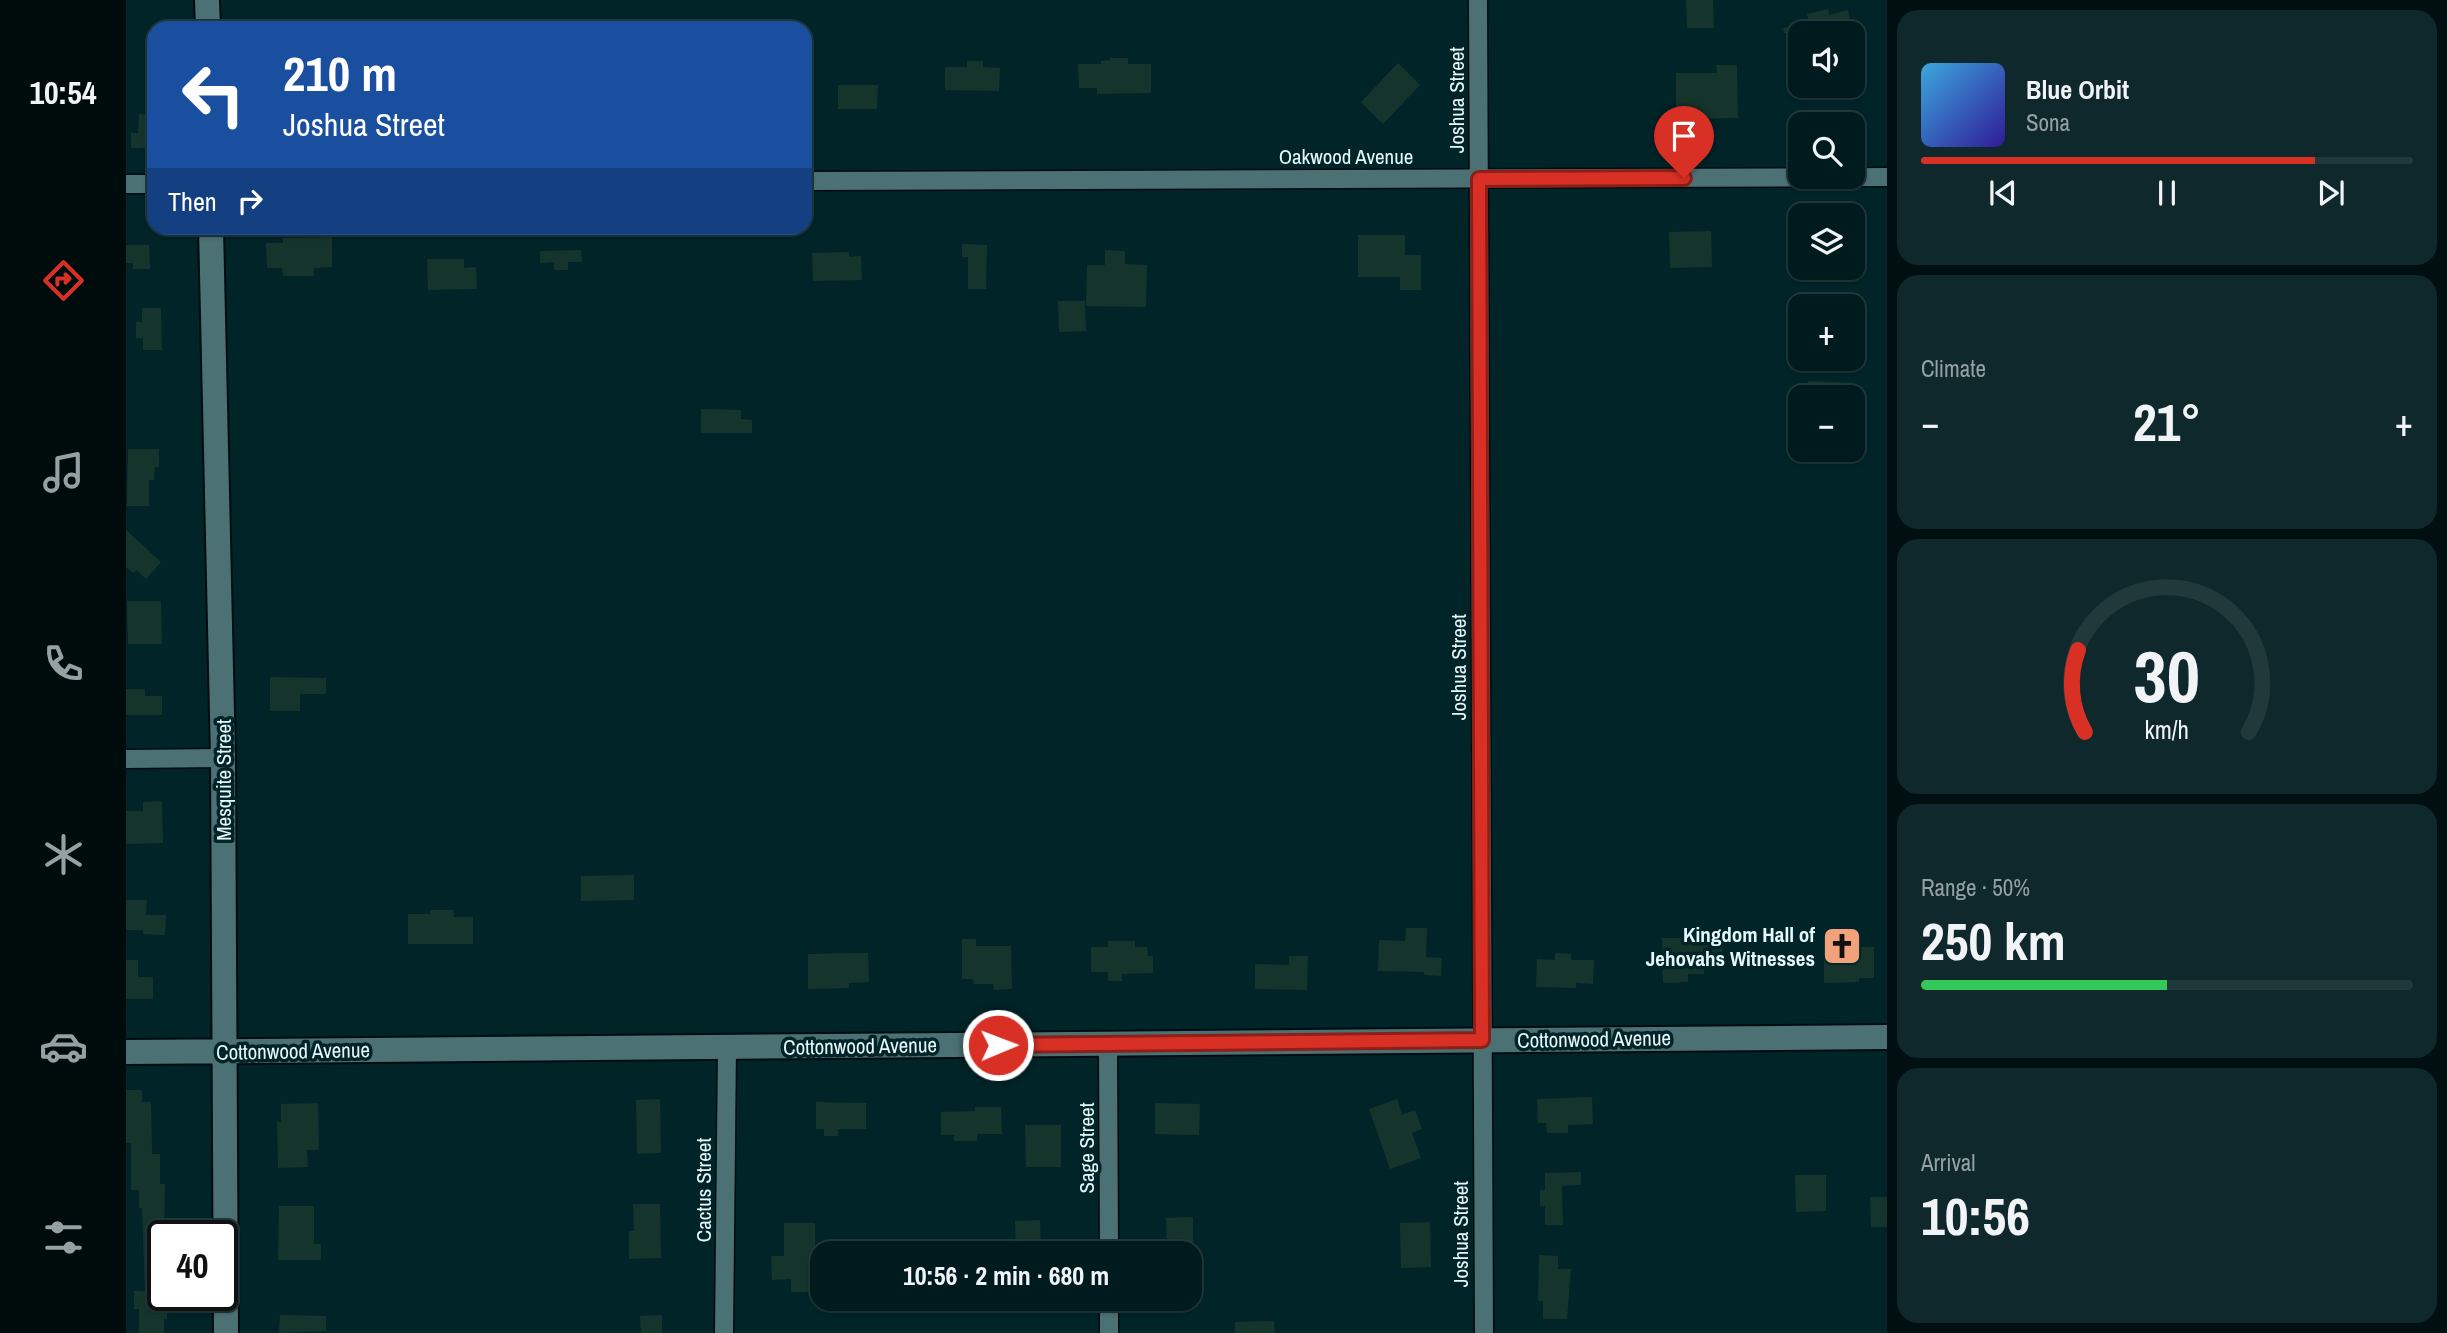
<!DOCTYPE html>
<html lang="en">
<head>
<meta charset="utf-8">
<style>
	body { margin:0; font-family:"Archivo Narrow",sans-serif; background:#0e282b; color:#f1f3f6; height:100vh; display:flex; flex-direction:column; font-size:26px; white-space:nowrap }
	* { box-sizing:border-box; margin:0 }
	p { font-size:23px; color:#95a1a4 }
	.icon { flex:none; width:38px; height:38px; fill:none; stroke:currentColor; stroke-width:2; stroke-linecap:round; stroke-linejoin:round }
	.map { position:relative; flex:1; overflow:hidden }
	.drawer { display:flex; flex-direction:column; gap:10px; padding:10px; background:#000f10; width:560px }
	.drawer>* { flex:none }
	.hud { position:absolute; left:21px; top:21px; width:665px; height:214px; border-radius:21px; box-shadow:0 2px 5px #0004,0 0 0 2px #22393c; background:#1a4fa0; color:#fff; overflow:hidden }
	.tools { position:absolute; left:1662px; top:21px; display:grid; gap:14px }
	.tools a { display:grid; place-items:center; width:77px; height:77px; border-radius:14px; background:#001b1e; box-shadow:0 2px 5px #0004,0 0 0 2px #22393c; font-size:35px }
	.speed { position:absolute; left:21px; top:1220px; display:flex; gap:14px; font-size:35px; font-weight:700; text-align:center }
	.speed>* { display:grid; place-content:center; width:91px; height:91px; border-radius:50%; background:#001b1e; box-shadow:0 2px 5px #0004,0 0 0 2px #22393c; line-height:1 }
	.speed .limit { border:4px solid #111; border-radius:10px; background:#fff; color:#111 }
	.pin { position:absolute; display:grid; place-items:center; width:60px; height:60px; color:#fff; margin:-72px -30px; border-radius:50% 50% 50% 0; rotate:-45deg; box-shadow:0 0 7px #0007 }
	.pin .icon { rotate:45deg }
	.me { position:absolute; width:77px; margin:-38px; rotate:89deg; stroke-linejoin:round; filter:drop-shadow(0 0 5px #0008) }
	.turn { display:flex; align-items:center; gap:24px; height:147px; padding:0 21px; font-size:32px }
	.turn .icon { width:91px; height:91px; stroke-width:2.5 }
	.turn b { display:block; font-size:49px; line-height:60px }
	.then { display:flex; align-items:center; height:66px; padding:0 21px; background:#0003; gap:14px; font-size:26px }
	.big { font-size:52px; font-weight:700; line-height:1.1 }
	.drawer .widget { flex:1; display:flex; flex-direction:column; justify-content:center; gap:10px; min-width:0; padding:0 24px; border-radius:21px; background:#0e282b }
	.drawer .dial { align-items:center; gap:0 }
	.dial svg { height:182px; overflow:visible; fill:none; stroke:#22393c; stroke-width:7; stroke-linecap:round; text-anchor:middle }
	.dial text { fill:#f1f3f6; stroke:none }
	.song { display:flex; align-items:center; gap:21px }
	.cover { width:84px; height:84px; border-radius:10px; background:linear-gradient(135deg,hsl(200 70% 55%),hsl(250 70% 35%)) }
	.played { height:7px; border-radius:4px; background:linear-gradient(90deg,#d93025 80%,#22393c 80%) }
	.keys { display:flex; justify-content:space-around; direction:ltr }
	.heat { display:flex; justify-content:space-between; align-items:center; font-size:38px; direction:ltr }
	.charge { height:10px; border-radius:5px; background:linear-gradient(90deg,#34c759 50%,#22393c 0) }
	.trip { position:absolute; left:684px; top:1241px; width:392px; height:70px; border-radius:21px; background:#001b1e; box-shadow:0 2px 5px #0004,0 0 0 2px #22393c; font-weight:700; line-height:70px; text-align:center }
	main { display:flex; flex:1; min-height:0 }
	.dock { display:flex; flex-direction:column; width:126px; justify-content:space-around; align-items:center; background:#000b0c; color:#95a1a4 }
	.dock .icon { width:49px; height:49px }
	.dock .selected { color:#d93025 }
	.dock b { font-size:32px; color:#f1f3f6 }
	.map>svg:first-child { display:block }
	.building { fill:#15352c }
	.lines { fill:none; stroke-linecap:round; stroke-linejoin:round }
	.street-casing { stroke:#000c0f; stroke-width:21 }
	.secondary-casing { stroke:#000c0f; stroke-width:28 }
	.street { stroke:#4c7174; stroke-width:18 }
	.secondary { stroke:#4c7174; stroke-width:24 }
	.route-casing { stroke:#8d1f18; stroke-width:18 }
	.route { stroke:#d93025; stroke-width:12 }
	.labels { text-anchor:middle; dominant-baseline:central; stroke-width:7; stroke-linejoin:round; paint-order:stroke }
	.street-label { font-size:21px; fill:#e5f8fa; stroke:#002428 }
	.poi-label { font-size:21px; font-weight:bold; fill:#e5f8fa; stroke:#002428; text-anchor:end }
</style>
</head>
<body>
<main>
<nav class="dock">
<b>10:54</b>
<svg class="icon selected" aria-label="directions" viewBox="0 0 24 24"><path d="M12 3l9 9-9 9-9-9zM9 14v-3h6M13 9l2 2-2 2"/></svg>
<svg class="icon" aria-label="music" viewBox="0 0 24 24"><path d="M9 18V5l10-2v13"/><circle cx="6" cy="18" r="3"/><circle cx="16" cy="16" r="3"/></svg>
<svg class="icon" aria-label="phone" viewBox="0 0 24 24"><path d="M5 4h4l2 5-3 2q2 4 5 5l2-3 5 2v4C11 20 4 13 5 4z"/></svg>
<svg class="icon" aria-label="climate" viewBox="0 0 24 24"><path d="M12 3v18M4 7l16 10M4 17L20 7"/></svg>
<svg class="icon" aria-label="car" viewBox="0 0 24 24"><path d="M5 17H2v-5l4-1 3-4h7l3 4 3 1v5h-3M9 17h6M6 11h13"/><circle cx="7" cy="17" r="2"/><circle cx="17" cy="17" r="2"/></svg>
<svg class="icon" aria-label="filters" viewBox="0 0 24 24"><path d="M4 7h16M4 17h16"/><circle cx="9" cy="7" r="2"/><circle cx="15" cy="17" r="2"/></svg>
</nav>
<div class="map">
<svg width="1761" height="1333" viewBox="0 0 1761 1333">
	<rect width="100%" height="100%" fill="#002428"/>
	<path class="building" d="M1560 0H1587L1588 28H1561Z
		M1702 9 1703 15 1722 10 1727 33H1658L1657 28 1683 22 1681 14Z
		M984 58H1002V64H1025V93L971 94V88H953L952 64H975V61L984 60Z
		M841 61H857V67L874 68 873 91 819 90V67H841Z
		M1272 63 1294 85 1257 124 1235 102Z
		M1590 65H1611L1612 118 1550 119V73H1591Z
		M712 85H752L751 109H712Z
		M13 114 28 115V148H5V133H12Z
		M1585 231 1586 267 1544 268 1543 232Z
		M1232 235H1279V255H1295V290H1274V277H1232Z
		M206 237V267L188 268V276H157L156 268H141L140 243H157V238Z
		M836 244 861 245 860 289H842V257H836Z
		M0 245H23L24 269H7V263H0Z
		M455 250 456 262H442V270H428V262L414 263V251Z
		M979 250 999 251V264L1021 265 1020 307 960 306 961 265H979Z
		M723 252V257L735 256 736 280 687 281 686 253Z
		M301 259H338V268L350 267 351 289 302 290Z
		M932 301H959L960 331 933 332Z
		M16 308H35L36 350H17V338H10V322H16Z
		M1682 381 1727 383V397H1681Z
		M575 409 615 410V419L626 420V433H575Z
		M2 449H33V467H29L28 480H23V506H1Z
		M0 530 35 562 20 579 11 570 7 573 0 567Z
		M1 601H35L36 644H2Z
		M144 677 200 678V694H174V711H144Z
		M0 689H19V696H36V715H0Z
		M36 801 37 843 0 844V811H17V802Z
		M508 875V900L455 901V876Z
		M0 900H21L20 915H40L39 935 17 934V930H0Z
		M304 910H327L328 917H347V944H282V914H304Z
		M1280 928H1301L1300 957 1316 958 1315 976 1298 975V972L1252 971 1253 940 1279 941Z
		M1536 938H1596L1597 966 1578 967V974H1562V982L1537 983Z
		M836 939H850V946H885L886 989 868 990 867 984H848L847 979H836Z
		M982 941H1009V947H1021L1022 956H1027V973L996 974V981H982V972H965V947H982Z
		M1716 947H1748V978H1733V982L1698 983V955H1716Z
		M742 953 743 982 723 983V988L682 989V954Z
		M1429 953 1445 954V960H1468L1467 984 1450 983V988L1410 987 1411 959 1429 960Z
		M1163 956H1182L1181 990 1129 989V964L1163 965Z
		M0 960H12V977H27V999H0Z
		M0 1090H16V1102H25L26 1154H34V1184H39L37 1295H41V1319H38V1333H13V1309H8V1291H19L16 1208H13V1190H5V1143H0Z
		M1466 1097 1467 1124 1442 1125V1133H1421L1420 1123H1412L1411 1099Z
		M534 1099 535 1153 511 1154 510 1100Z
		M1271 1099 1276 1115 1289 1110 1296 1129 1286 1133 1295 1158 1264 1169 1243 1109Z
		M690 1102 740 1103V1129H712V1136H698V1129H690Z
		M192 1103 193 1150H181L182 1167 152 1168 151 1122H155V1104Z
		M1029 1103 1074 1104 1073 1135 1029 1134Z
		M849 1107H875L876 1134H851V1141H828V1135H815V1112L849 1111Z
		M899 1125H935V1167H900Z
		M1455 1172V1185L1436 1186 1437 1225H1419V1206H1414V1190H1419V1173Z
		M1669 1175H1700V1211L1670 1212Z
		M1744 1197H1761V1227H1745Z
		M507 1204H534L535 1258 503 1259V1231H508Z
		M153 1206H188V1244H195V1260H152Z
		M1067 1217V1253H1041L1040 1218Z
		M914 1220 915 1253H890L889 1221Z
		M1304 1222 1305 1267 1275 1268 1274 1223Z
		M658 1223H689V1258H694V1277H682V1292H665V1279L646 1280 645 1256H658Z
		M1413 1255 1432 1256V1269H1445L1441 1319H1417V1301H1412Z
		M154 1315 200 1316V1331L153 1333Z
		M536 1315V1333H515L514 1316Z
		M1148 1321 1149 1333H1109V1322Z"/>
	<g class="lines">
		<g class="street-casing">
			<path id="street" d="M1352 0 1358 1333
				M679 181 1761 177
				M0 184H28
				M0 759 97 758
				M982 1044 983 1253
				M983 1298V1333
				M598 1333 601 1047"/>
		</g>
		<g class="secondary-casing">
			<path id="secondary" d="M81 0 82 28
				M85 228 97 758 100 1333
				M0 1052 1761 1037"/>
		</g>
		<use href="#street" class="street"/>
		<use href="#secondary" class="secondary"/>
	</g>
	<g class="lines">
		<g class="route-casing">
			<path id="route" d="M872 1045 1356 1040 1353 179 1558 178"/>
		</g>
		<use href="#route" class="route"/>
	</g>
	<defs>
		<g id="church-square" transform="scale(2.0125)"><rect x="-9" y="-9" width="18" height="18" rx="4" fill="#f1a27b" stroke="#002428"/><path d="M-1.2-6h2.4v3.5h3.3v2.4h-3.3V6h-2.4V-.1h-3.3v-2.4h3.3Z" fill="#111"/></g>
	</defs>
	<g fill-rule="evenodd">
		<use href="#church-square" x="1716" y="946"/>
	</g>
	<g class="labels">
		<g class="street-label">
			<text transform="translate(1330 100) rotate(-90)">Joshua Street</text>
			<text x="1220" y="156">Oakwood Avenue</text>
			<text transform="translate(1332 667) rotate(-90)">Joshua Street</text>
			<text transform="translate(97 780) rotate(-90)">Mesquite Street</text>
			<text transform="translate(1468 1039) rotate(-1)">Cottonwood Avenue</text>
			<text transform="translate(734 1046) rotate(-1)">Cottonwood Avenue</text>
			<text transform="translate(167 1051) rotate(-1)">Cottonwood Avenue</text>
			<text transform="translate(960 1148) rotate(-90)">Sage Street</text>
			<text transform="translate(577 1190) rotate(-90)">Cactus Street</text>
			<text transform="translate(1334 1234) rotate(-90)">Joshua Street</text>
		</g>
		<g class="poi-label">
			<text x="1689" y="934">Kingdom Hall of<tspan x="1689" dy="24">Jehovahs Witnesses</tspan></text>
		</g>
	</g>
</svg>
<div class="tools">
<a><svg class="icon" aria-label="sound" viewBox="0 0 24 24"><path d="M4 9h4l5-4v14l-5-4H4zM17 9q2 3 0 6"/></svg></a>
<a><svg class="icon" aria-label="search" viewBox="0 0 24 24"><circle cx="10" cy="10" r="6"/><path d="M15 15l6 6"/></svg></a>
<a><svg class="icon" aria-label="layers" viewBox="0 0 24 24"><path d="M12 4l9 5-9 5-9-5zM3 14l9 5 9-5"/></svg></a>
<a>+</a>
<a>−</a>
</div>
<div class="speed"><div class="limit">40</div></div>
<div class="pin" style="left:1558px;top:178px;background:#d93025"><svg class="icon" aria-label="arrive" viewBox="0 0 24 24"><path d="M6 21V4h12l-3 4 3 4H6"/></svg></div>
<svg class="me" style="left:872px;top:1045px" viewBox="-20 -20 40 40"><circle r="17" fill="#d93025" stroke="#fff" stroke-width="3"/><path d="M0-11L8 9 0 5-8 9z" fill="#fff"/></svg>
<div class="trip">10:56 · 2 min · 680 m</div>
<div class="hud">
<div class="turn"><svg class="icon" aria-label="left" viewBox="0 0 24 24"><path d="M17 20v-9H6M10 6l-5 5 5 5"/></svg><div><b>210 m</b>Joshua Street</div></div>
<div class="then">Then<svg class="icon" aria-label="right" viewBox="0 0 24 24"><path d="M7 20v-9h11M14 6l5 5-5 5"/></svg></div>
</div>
</div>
<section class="drawer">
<div class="widget">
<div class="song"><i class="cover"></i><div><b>Blue Orbit</b><p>Sona</p></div></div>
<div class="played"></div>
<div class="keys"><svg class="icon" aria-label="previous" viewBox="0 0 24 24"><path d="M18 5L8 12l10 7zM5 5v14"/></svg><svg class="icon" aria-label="pause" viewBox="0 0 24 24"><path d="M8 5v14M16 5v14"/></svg><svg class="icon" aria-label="next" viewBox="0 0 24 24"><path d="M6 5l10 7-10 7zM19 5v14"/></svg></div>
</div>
<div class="widget"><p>Climate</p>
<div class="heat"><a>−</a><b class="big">21°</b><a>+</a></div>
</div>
<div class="widget dial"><svg viewBox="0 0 100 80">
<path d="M14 69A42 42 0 1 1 86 69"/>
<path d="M14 69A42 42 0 0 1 11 33" stroke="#d93025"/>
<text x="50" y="56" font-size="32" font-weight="700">30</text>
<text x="50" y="72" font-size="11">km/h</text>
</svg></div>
<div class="widget"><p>Range · 50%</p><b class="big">250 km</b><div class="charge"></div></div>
<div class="widget"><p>Arrival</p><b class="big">10:56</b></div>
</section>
</main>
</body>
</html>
